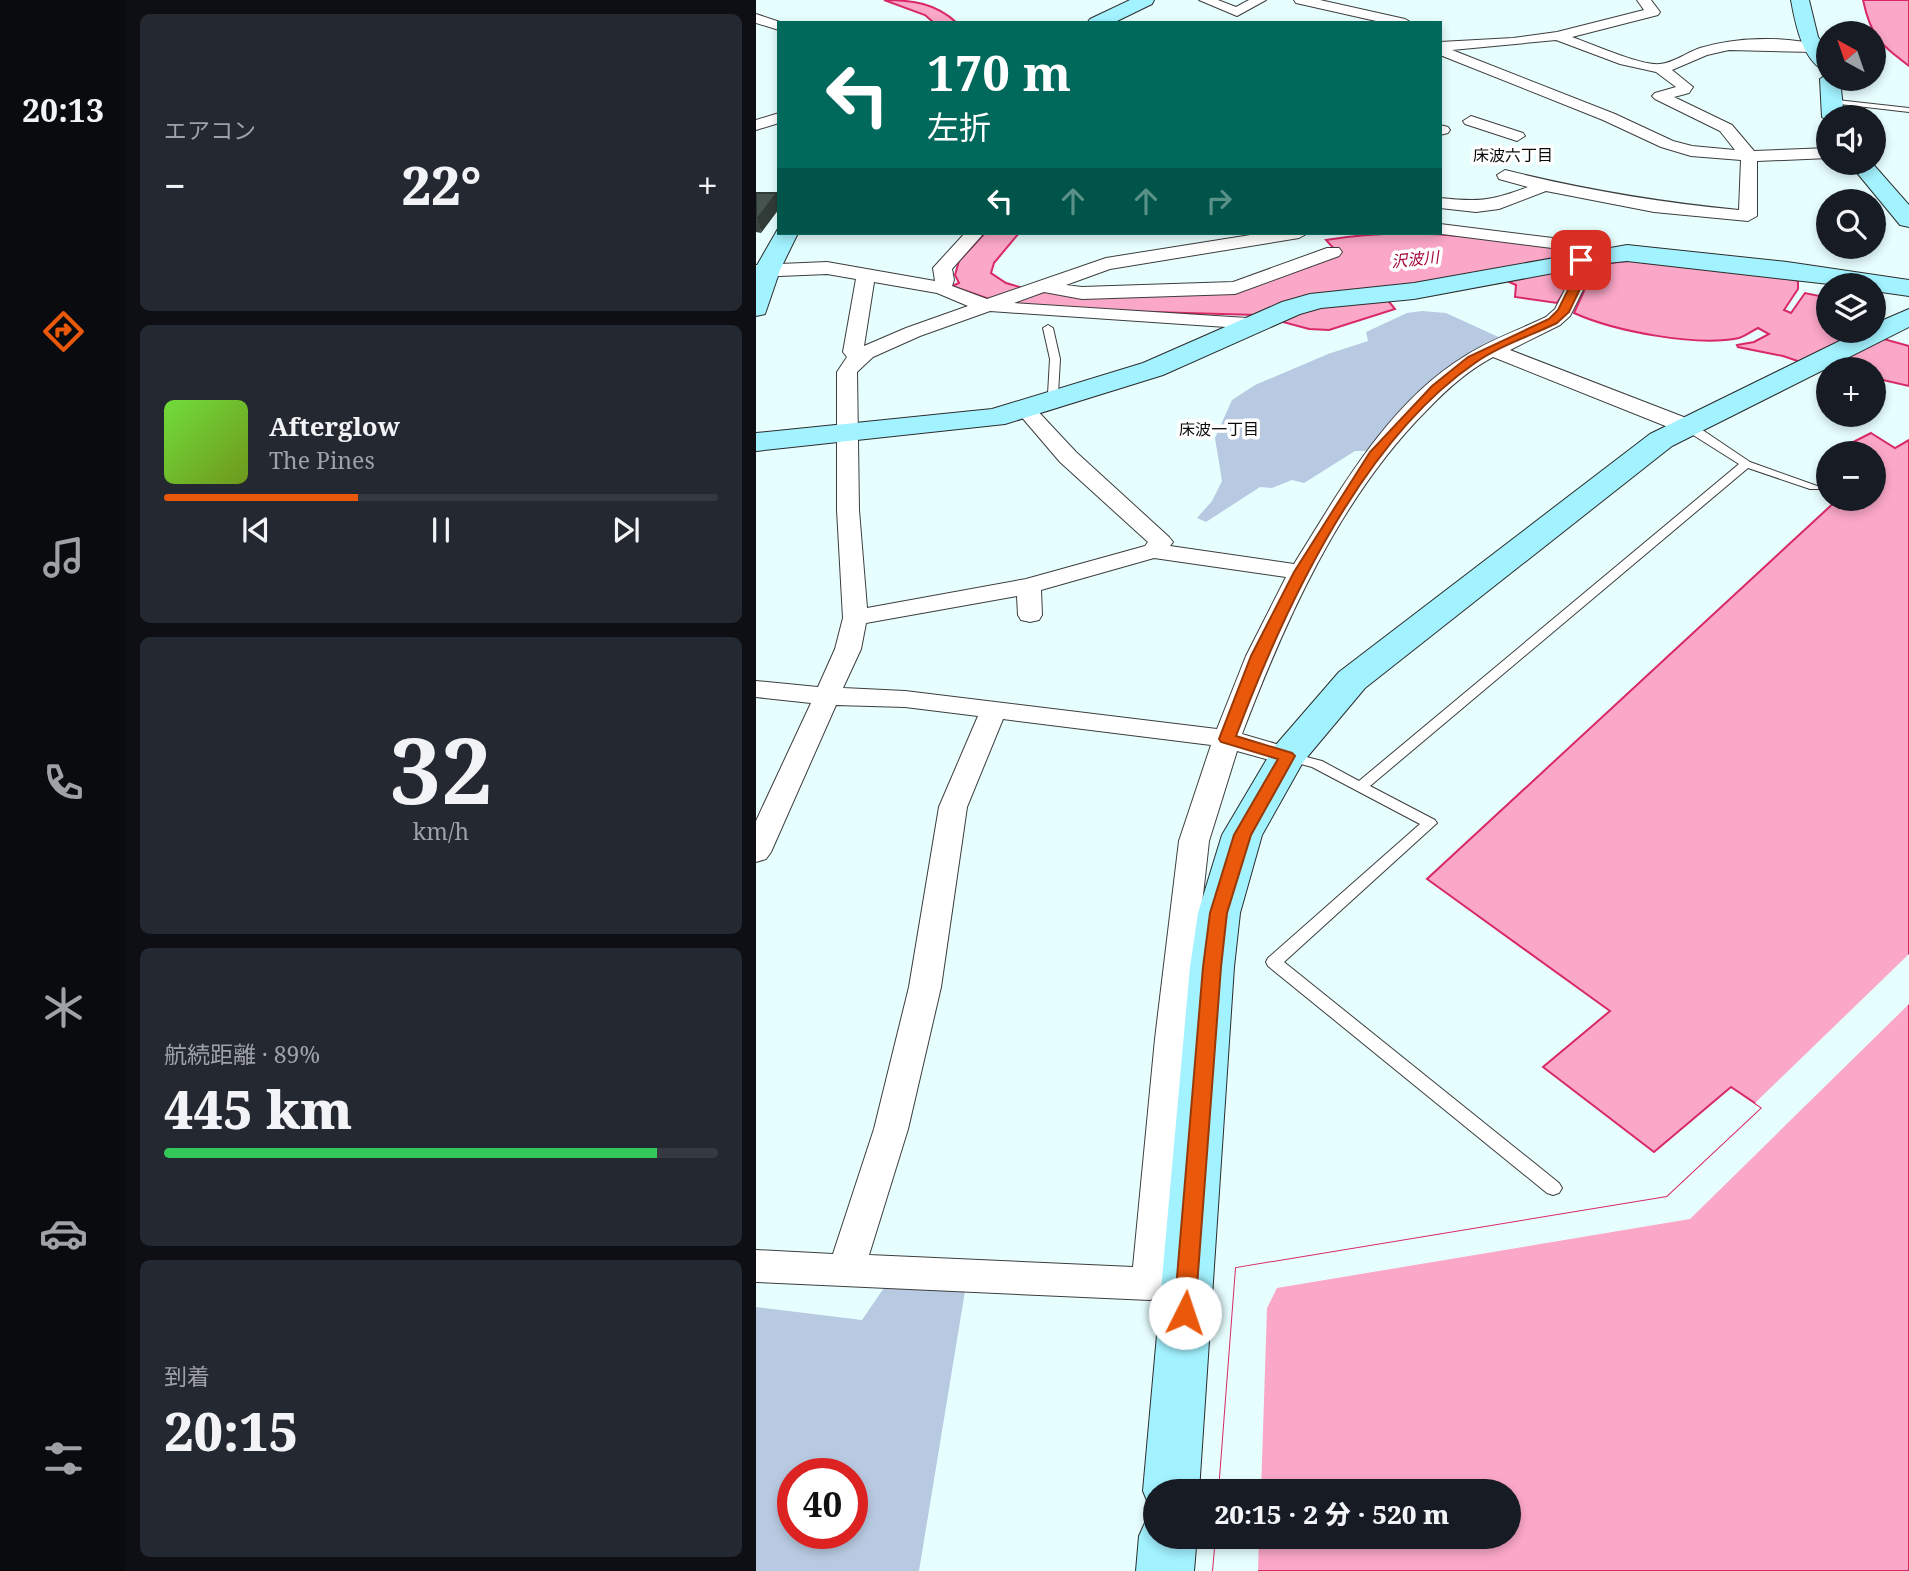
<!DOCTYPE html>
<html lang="ja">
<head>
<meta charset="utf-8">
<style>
	body { margin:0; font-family:"Noto Serif","Noto Sans JP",serif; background:#242831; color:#f1f3f6; height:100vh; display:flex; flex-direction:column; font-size:26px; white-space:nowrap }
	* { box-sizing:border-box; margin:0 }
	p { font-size:23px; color:#9ea1a6 }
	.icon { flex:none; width:38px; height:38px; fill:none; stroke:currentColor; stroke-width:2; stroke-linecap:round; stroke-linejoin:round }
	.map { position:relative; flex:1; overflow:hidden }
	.sheet { display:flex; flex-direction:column; gap:14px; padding:14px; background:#0d0f14; width:630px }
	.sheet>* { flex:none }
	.hud { position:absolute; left:21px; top:21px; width:665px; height:214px; border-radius:0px; box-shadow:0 4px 10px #0003; background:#00695c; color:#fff; overflow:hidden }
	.needle { width:46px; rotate:320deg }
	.tools { position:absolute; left:1060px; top:21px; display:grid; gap:14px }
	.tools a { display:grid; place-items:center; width:70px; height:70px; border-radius:50%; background:#171b24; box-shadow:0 4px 10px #0003; font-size:35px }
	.speed { position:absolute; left:21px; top:1458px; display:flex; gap:14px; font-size:35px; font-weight:700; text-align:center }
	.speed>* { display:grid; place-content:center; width:91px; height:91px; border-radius:50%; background:#171b24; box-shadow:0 4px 10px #0003; line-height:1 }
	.speed .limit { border:10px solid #d22; background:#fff; color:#111 }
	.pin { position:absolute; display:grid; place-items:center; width:60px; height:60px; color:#fff; margin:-30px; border-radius:14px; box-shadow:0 4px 10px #0006 }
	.me { position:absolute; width:77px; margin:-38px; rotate:4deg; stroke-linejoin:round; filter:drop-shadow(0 0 5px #0008) }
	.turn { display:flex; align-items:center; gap:24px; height:147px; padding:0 35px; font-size:32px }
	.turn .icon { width:91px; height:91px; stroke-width:2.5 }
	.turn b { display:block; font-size:49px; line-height:60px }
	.lanes { display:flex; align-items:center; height:66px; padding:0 35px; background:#0003; justify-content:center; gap:35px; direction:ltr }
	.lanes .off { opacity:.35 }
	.big { font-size:52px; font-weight:800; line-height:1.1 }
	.sheet .card { flex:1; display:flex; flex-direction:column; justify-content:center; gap:10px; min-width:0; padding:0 24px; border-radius:10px; background:#242831 }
	.sheet .dial { align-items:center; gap:0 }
	.dial b { font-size:91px; line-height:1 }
	.song { display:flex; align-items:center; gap:21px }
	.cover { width:84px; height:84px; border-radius:10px; background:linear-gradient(135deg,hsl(100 70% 55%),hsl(80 70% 35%)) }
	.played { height:7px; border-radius:4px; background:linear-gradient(90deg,#ea580c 35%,#363941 35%) }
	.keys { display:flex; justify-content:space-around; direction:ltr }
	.heat { display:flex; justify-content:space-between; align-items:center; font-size:38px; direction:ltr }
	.charge { height:10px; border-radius:5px; background:linear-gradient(90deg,#34c759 89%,#363941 0) }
	.trip { position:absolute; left:387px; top:1479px; width:378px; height:70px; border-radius:35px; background:#171b24; box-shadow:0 4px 10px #0003; font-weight:800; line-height:70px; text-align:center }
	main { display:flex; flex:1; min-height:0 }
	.tabs { display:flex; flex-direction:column; width:126px; justify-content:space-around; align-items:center; background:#090b0e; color:#9ea1a6 }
	.tabs .icon { width:49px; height:49px }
	.tabs .selected { color:#ea580c }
	.tabs b { font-size:32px; color:#f1f3f6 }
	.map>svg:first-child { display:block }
	.cemetery { fill:#b8cae1; fill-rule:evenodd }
	.water { fill:#fba7c7; stroke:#d82966; stroke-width:2 }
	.pier { fill:#e7feff }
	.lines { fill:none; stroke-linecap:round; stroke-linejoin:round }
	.lane-casing { stroke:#3d3d3d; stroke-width:2 }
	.street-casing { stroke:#3d3d3d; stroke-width:2 }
	.secondary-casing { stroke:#2c2c2c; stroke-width:2 }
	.lane { fill:#fff; fill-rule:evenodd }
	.street { fill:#fff; fill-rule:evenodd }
	.secondary { fill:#a2f2ff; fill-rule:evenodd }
	.wall { fill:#3c4844 }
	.shaded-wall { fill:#313b37 }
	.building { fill:#46544f; stroke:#313b37; stroke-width:2 }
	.route { fill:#ea580c; stroke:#983908; stroke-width:2 }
	.labels { text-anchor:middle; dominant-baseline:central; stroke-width:7; stroke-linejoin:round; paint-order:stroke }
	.far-neighbourhood-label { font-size:16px; fill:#0a0a0a; stroke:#fff }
	.far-water-label { font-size:16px; font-style:italic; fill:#a40b3b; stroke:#fff }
</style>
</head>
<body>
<main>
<nav class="tabs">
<b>20:13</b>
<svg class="icon selected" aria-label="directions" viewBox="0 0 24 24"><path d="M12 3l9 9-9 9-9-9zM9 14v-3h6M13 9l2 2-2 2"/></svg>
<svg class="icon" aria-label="music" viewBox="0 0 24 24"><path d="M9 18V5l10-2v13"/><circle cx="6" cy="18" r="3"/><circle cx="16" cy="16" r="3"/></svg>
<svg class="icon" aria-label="phone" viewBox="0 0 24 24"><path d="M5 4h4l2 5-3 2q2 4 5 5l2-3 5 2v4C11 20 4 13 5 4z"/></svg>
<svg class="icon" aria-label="climate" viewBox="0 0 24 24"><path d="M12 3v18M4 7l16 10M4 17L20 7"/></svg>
<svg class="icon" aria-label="car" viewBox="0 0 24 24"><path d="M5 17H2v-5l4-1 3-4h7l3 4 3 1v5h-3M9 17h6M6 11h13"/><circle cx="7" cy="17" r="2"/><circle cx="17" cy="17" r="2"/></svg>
<svg class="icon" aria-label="filters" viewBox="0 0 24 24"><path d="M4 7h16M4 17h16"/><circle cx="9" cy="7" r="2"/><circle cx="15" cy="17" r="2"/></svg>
</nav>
<section class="sheet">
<div class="card"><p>エアコン</p>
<div class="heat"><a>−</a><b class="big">22°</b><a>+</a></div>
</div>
<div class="card">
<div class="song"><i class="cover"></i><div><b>Afterglow</b><p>The Pines</p></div></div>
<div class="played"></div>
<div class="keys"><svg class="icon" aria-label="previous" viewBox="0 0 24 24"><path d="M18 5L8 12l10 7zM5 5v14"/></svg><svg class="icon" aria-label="pause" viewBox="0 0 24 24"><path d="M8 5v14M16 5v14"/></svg><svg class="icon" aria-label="next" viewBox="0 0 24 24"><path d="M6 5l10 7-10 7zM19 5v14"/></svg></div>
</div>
<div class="card dial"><b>32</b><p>km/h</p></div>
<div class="card"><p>航続距離 · 89%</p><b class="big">445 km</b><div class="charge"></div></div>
<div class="card"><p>到着</p><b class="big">20:15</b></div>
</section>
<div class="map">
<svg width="1153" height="1571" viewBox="0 0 1153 1571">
	<rect width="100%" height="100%" fill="#e7feff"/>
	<path class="cemetery" d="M666 311 690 313 747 339 613 451H599L548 483 536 480 516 488 504 487 450 522 441 518 456 501 466 481 459 438 476 400 499 385 572 354 612 341 610 332 651 313Z
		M134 1279 210 1285 163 1571H0V1307L106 1320ZM37 1474H96V1533H37Z"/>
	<path class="water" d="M128 0C156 0 180 3 201 23H178L169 15Z
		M1107 0H1153V66C1124 44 1115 37 1107 0Z
		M229 233H263L238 263 235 273 250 283 267 288 486 289 582 253 570 240C648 226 724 237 802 247L809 250 798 261 805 268 840 270 842 266C891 251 970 269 1022 275L1042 281V289L1028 310 1035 313 1049 293 1073 298V331H1099L1153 346V386L1118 378V369L1071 371 1027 356 982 347 981 345 998 342 1013 334 1002 328C996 331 989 336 983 338 940 347 858 331 818 313L828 291 810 289 801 303 759 297 760 285 733 273 630 298 639 309 573 330 553 329 501 315 290 309 233 299 196 286 203 283 199 275 203 261Z
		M1115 433 1139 448 1153 440V1571H457L460 1537 752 1536V1491H463L480 1268 911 1197 1006 1108 975 1087 898 1152 787 1067 854 1011 671 879 1082 499H1118V453H1100L1089 446Z"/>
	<path class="pier" d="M1153 954V1004L934 1219 521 1288 511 1308 505 1491H463L480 1268 911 1197 1006 1108 999 1103Z
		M460 1537H503L502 1571H457Z"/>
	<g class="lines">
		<g class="lane-casing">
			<path id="lane" d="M1072 99 1153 108V112L1075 103H1072Z
				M292 325 297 328 304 359 302 394 307 400 302 403 298 402 292 394 294 359 287 328Z
				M930 423 948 431 994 462 1064 487 1062 489H1054L992 468 614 786 679 820 681 823 528 962 803 1183 806 1188 803 1193 797 1195 791 1193 512 966 510 962 512 958 664 824 556 767 526 759 524 756 531 752 566 761 603 781 983 464 926 428 925 426Z"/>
		</g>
		<g class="street-casing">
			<path id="street" d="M443 0H462L480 7 493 0H510L481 16Z
				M538 0H564L649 19 656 23H629L540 3Z
				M881 0H895L904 12 902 15 816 37C836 44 885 66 904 64 917 63 932 52 944 48 980 37 1027 36 1063 45L1065 48 1063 51 1058 52 973 50 951 55 916 70 937 87 933 93 918 97 976 125 998 151 1073 148V158L1001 161V216L992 221 898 212 790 191 743 209 720 212 684 208V198C723 202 735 201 772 187L743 179 741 175 749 170C829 190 901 202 983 210L985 160 935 156 905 147 847 120 684 55V42L757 38 801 32 888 10ZM800 40 864 64 900 72 920 87 899 93 896 96 899 99 964 131 979 150 936 146 917 141 859 114 696 50Z
				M0 14 27 23H23V30L0 23Z
				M23 113V123L0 130V120Z
				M715 116 767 133 769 136 761 141 709 124 707 121Z
				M684 125 692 127 694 130 692 133 684 135Z
				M684 224 813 240 857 251 860 255 851 261 812 250 678 233H684Z
				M209 233H228L196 269 198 280 196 286 231 299 350 258 507 233H552L543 238 354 269 310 285 326 287 477 282 571 248H583L586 252 583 256 479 294 326 299 288 292 258 303 507 319 510 323 507 327 500 329 234 311 164 336 117 357 101 372 103 510 111 608 270 579 389 546 392 542 304 462 263 414 259 410 263 406H277L320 452 413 537 417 542 414 546 538 564C585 489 632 403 709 356 734 340 763 330 790 317L799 309 820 268 816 260 825 254 832 256 838 268 814 316 804 325 754 350 938 421 941 426 938 431H922L737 357C712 370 690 390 671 410 584 497 529 621 486 734L541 750 545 756 541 762 531 765 481 751 453 841 431 1039 413 1284 407 1295 394 1300 0 1282V1250L77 1254 118 1129 153 987 183 807 222 716 149 707 80 705 15 852 10 859 0 862V821L55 703 0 697V681L62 687 79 649 87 618 81 510V372L91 357 87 352 100 279 71 274 0 277V265L71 262 179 281 177 268ZM118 282 181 293 212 306 150 328 108 346ZM398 558 530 577 490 656 461 729 149 691 87 688 105 649 110 623 261 596 262 615 265 620 274 622 283 620 286 615 285 590ZM247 719 455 745 423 841 399 1039 377 1267 113 1255 152 1129 185 987 211 807Z"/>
		</g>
		<g class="secondary-casing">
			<path id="secondary" d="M374 0H398L396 4 357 23H331L334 19Z
				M1035 0H1053L1062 37 1073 52V72C1047 66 1039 22 1035 0Z
				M1073 73V79H1084L1088 117H1073V122L1066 117 1064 79Z
				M1093 163H1116L1153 205V227L1144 225Z
				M23 227V233H42L24 270 9 314 0 316V267Z
				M871 245 1031 262 1153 280V296L1118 291V285H1082L871 261 851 263 658 299 565 308 544 314 407 375 249 424 0 451V433L236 409 387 363 526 302 554 294 658 283Z
				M1153 309V327L916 446 609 688 547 762 506 835 484 913 478 967 443 1491H399V1511L395 1510 387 1491 434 967 442 913 466 835 518 747 583 672 894 434 1104 331H1118V324Z
				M399 1513V1536H441L438 1571H380L383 1536 392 1516Z"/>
		</g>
		<use href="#lane" class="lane"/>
		<use href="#street" class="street"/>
		<use href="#secondary" class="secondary"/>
	</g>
	<path class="wall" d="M0 193 5 233 0 232Z"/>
	<path class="shaded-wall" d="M21 193 23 209 5 233 2 218Z"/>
	<path class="building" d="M0 193H21L2 218H0Z"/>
	<path class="route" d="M825 257 828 258 834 268 813 312 801 323C774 336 743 346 719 363 605 441 527 611 480 736L536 753 539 756 495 835 471 913 465 967 439 1313 436 1320 429 1323 421 1320 418 1313 447 967 454 913 478 835 522 759 465 742 463 739 495 656 538 572 614 452 676 386 712 357 793 319 802 310 823 268 819 260Z"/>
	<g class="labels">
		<g class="far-neighbourhood-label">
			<text x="757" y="155">床波六丁目</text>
			<text x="463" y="429">床波一丁目</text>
		</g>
		<g class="far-water-label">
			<text transform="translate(659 259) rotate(-6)">沢波川</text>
		</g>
	</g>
</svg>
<div class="tools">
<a><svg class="needle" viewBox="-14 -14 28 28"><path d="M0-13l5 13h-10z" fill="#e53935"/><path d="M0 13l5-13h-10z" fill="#9ea1a6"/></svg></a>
<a><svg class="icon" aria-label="sound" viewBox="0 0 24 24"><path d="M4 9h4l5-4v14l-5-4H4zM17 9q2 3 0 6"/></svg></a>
<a><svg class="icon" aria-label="search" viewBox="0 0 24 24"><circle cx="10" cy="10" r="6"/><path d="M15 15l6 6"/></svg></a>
<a><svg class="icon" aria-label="layers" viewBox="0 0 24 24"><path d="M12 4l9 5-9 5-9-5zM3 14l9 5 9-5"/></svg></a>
<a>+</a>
<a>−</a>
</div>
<div class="speed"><div class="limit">40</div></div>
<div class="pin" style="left:825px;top:260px;background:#d93025"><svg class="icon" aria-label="arrive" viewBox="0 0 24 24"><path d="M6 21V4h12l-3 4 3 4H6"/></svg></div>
<svg class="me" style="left:429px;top:1313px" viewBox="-20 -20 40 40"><circle r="19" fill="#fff"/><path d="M0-13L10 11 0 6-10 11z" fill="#ea580c"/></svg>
<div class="trip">20:15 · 2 分 · 520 m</div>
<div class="hud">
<div class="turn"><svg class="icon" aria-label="left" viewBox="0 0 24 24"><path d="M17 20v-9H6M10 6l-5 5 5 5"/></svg><div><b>170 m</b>左折</div></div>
<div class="lanes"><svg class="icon" aria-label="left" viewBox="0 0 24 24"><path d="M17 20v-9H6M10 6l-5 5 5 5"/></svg><svg class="icon off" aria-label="ahead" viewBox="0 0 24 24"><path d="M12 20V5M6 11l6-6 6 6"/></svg><svg class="icon off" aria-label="ahead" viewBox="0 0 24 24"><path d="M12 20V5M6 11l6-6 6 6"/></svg><svg class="icon off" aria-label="right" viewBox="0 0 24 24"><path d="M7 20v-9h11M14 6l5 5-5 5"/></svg></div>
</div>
</div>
</main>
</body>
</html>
